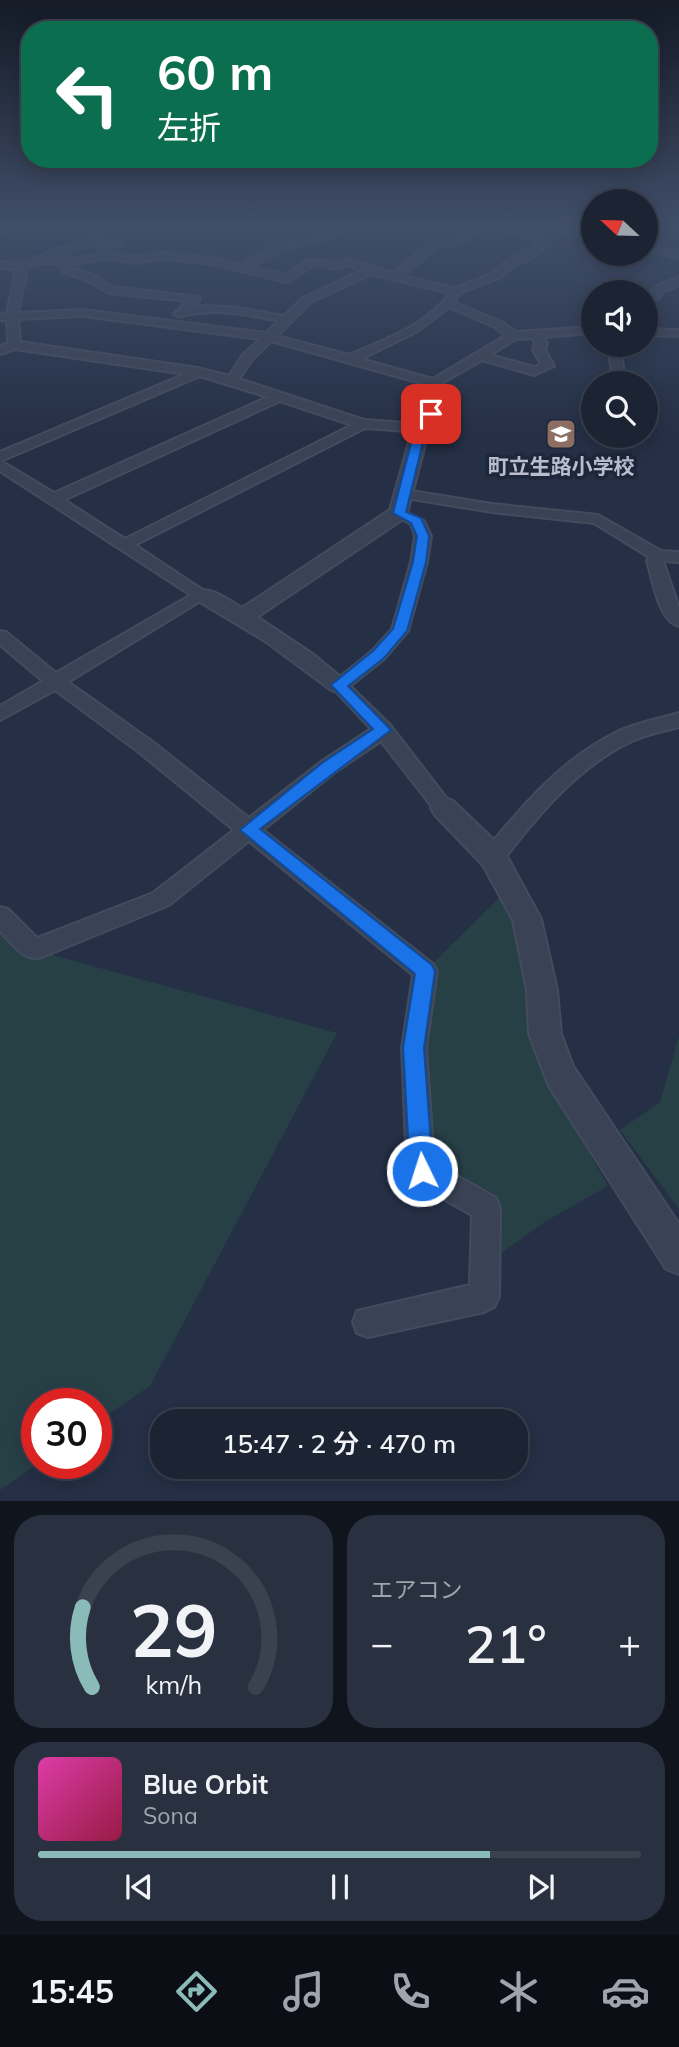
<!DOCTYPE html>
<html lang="ja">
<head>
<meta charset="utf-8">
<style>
	body { margin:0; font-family:Mulish,"Noto Sans JP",sans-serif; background:#293040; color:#f1f3f6; height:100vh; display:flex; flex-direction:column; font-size:26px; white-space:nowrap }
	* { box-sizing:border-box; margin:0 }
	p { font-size:23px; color:#a0a4ac }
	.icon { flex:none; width:38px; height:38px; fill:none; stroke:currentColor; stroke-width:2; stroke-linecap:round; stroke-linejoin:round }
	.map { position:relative; height:1501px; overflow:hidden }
	.side { display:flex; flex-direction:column; gap:14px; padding:14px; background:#0f141d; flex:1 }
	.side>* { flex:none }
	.banner { position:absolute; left:21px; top:21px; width:637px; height:147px; border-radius:28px; box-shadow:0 4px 18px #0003,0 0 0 2px #3a414f; background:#0b6e4f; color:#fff; overflow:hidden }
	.needle { width:46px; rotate:292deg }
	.fabs { position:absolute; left:581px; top:189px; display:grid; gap:14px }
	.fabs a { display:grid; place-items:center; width:77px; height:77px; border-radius:50%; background:#1c2434; box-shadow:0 4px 18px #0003,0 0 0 2px #3a414f; font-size:35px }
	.speed { position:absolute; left:21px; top:1388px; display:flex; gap:14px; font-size:35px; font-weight:700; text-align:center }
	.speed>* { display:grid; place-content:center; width:91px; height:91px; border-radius:50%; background:#1c2434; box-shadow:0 4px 18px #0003,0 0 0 2px #3a414f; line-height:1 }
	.speed .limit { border:10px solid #d22; background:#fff; color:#111 }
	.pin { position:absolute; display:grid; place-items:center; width:60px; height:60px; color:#fff; margin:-30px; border-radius:14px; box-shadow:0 4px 10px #0006 }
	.me { position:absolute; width:77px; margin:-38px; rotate:356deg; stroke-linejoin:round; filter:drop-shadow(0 0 5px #0008) }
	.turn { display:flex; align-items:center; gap:24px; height:147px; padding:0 21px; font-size:32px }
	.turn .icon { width:91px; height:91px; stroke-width:2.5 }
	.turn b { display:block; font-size:49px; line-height:60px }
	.big { font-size:52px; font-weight:600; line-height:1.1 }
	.side .widget { flex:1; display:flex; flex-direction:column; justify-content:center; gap:10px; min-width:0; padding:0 24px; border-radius:28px; background:#293040 }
	.side .dial { align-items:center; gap:0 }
	.dial svg { height:182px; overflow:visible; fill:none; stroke:#3a414f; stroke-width:7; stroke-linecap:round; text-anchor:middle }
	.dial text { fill:#f1f3f6; stroke:none }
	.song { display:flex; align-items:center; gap:21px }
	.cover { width:84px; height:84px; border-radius:10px; background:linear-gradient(135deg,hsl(320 70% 55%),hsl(340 70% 35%)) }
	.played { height:7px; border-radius:4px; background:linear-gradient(90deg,#8bbbb9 75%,#3a414f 75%) }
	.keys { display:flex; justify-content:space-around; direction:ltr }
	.heat { display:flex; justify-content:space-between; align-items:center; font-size:38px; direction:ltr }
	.side .tiles { flex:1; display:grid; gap:14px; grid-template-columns:1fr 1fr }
	.widget:last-child { grid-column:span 2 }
	.trip { position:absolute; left:150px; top:1409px; width:378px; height:70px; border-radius:28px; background:#1c2434; box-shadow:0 4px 18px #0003,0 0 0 2px #3a414f; font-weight:600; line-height:70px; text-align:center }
	.menu { display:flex; height:112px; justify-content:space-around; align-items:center; background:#0b0e15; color:#a0a4ac }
	.menu .icon { width:49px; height:49px }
	.menu .on { color:#8bbbb9 }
	.menu b { font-size:32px; color:#f1f3f6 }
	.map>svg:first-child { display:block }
	.green { fill:#274046 }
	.water { fill:#162545 }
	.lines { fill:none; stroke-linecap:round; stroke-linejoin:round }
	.minor-casing { stroke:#434b5e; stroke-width:4 }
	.tertiary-casing { stroke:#434b5e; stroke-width:4 }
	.minor { fill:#3a4355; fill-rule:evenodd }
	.tertiary { fill:#3a4355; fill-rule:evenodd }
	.route { fill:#1a73e8; stroke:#114b97; stroke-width:2 }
	.labels { text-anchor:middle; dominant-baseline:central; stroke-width:7; stroke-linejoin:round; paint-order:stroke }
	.far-poi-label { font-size:21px; font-weight:bold; fill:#b8bece; stroke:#1e273a }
</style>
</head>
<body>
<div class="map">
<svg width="679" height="1501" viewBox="0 0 679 1501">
	<rect width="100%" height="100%" fill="#253046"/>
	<path class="green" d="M503 894 530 980 541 1070 608 1186 546 1221 497 1256 485 1208 421 1171 425 971Z
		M0 916 34 950 337 1033 150 1386 96 1423V1404H37L39 1463 0 1490Z
		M679 1037V1209L620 1130 660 1102Z"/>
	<path class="water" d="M36 224H108L90 243 43 260 20 245Z"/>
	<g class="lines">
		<g class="minor-casing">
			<path id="minor" d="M103 224H113L97 241H116L121 244 119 246 80 247 56 258 74 259 106 252 137 257 160 252 212 258 242 265 263 251 284 242 309 238 350 224H362L314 243 289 247 252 267 286 275 309 259 336 263 348 259 393 273 434 240 456 239 472 227 468 224H487L537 232 548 225 574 224 563 228 593 232V238L551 230 544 236 543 249 532 258 515 265 499 278 460 293 454 302 503 323 516 332 593 327V333L543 337 547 343 545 350 554 366 534 375 482 360 435 387 271 341 251 361 239 379 364 420 421 424 428 428 421 432 365 428 135 545 210 595 68 682 154 743 249 818 321 762 371 729 330 685 372 651 392 629 411 562 415 536 411 524 392 513 399 509 424 521 431 536 427 562 408 631 384 659 350 686 390 725 454 808 451 813 444 816 437 813 381 741 335 772 263 830 433 964 437 971 426 1048 434 1163 496 1198 500 1208 499 1297 494 1307 484 1312 368 1337 357 1333 353 1322 357 1311 470 1285 472 1215 411 1181 407 1171 402 1048 413 975 249 841 169 905 42 957C24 963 12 943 0 931V907L8 909 37 938 153 893 234 830 140 753 55 690 0 720V706L43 681 0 645V631L6 632 56 673 191 595 0 471V452L185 374 15 349 0 354V346L8 343 7 320H0V314L7 313 16 269 0 268V262L22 263 75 242 86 241ZM482 228 534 237 533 248 507 261 491 274 455 288 403 276 439 245 461 244ZM106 258 137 263 160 258 212 264 288 282 315 264 337 269 348 265 361 271 303 298 284 316 232 307 195 306 200 299 199 297 112 287 94 276 72 268 71 265ZM43 263 61 264 63 272 86 280 109 293 187 301 174 314 179 317C212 307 245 314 279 321L266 333 83 310 18 313 27 268ZM371 274 450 293C428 325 383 340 349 355L277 336 311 302ZM449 307 495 327 505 336 433 379 361 359 418 331ZM83 316 260 339 242 356 229 376 198 368 20 342 18 319ZM532 338 535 343 533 350 541 364 534 367 490 355 516 339ZM200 376 268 397 54 493 1 461ZM280 401 352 425 125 539 64 500Z
				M646 244 679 253V259L646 250Z
				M679 278V285L662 292 659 298 646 305C646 288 664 282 679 278Z
				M646 329 679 330V336L646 335Z
				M613 345H625L621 352 625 383H613L609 352Z
				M405 490 492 504 598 515 661 551 679 552V562L663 561 679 608V626C658 621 653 579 647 561L649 557 594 523 492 512 400 497 398 494Z
				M679 713V727C663 731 647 734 632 741 577 767 537 816 501 863L493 865 485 863 482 857 485 851C523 805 563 758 617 732 636 723 658 719 679 713Z"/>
		</g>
		<g class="tertiary-casing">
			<path id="tertiary" d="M3 224H16L0 236V226Z
				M435 378 443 383 450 401 429 429 406 517 257 617 314 655 350 685 347 690 339 693 331 690 265 641 195 599 192 595 195 591C211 586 228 600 242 608L390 510 413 428 434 401 427 383Z
				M444 798 453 801 503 849 541 919 557 990 561 1034 573 1066 679 1224V1274L666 1269 549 1086 529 1034 527 990 513 920 483 865 435 815 431 808 435 801Z"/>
		</g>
		<use href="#minor" class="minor"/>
		<use href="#tertiary" class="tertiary"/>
	</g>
	<linearGradient id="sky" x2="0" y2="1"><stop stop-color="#141a26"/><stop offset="0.52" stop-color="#404e68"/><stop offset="1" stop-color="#404e68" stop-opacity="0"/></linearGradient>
	<rect width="679" height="434" fill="url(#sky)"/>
	<path class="route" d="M428 412 437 414 426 429 406 512 421 518 429 536 426 562 407 631 384 658 348 686 391 730 260 829 432 965 435 971 424 1048 433 1171 430 1179 422 1183 414 1179 410 1171 403 1048 415 974 240 830 322 763 373 729 331 685 373 651 393 629 413 562 417 536 411 523 393 513 415 428Z"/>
	<defs>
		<g id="school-square" transform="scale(1.575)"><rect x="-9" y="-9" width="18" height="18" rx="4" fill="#8d6e63" stroke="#1e273a"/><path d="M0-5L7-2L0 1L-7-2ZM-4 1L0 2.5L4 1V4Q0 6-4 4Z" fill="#fff"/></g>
	</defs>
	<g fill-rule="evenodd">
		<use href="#school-square" x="561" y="434"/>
	</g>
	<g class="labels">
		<g class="far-poi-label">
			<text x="561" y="466">町立生路小学校</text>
		</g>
	</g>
</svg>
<div class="fabs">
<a><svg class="needle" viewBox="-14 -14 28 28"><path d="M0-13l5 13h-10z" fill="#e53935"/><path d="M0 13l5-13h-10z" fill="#a0a4ac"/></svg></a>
<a><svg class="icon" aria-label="sound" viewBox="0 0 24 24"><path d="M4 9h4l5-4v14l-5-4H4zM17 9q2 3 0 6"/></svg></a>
<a><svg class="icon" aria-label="search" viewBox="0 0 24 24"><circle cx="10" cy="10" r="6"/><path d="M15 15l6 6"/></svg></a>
</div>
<div class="speed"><div class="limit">30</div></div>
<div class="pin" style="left:431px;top:414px;background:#d93025"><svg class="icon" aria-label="arrive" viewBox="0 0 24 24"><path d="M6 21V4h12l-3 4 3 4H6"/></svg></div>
<svg class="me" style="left:422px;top:1171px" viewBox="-20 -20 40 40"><circle r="17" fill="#1a73e8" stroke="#fff" stroke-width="3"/><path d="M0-11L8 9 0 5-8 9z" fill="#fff"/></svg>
<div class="trip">15:47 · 2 分 · 470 m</div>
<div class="banner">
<div class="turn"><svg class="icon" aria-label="left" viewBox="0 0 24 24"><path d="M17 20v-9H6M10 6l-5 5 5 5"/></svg><div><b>60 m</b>左折</div></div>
</div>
</div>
<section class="side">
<div class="tiles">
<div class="widget dial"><svg viewBox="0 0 100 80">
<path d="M14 69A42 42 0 1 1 86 69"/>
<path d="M14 69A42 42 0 0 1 10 34" stroke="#8bbbb9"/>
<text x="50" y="56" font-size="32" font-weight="700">29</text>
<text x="50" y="72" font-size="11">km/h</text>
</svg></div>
<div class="widget"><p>エアコン</p>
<div class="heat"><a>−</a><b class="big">21°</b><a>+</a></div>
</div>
<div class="widget">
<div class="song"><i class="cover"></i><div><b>Blue Orbit</b><p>Sona</p></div></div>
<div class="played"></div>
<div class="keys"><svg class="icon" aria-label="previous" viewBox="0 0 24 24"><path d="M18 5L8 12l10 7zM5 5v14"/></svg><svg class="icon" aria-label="pause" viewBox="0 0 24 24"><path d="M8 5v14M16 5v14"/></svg><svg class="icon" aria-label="next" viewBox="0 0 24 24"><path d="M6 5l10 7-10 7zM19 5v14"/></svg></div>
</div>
</div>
</section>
<nav class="menu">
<b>15:45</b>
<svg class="icon on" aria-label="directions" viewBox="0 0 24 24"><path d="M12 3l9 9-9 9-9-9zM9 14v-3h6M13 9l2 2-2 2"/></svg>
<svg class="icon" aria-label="music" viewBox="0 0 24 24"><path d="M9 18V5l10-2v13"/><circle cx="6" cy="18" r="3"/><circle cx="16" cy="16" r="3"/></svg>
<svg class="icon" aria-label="phone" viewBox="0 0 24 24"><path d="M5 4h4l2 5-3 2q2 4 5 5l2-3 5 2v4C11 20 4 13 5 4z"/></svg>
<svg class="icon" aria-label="climate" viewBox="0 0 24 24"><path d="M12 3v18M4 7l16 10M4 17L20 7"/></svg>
<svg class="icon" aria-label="car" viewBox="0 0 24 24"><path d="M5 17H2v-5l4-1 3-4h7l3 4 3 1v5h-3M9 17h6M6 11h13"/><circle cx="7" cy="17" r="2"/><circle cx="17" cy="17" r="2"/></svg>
</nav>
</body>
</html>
